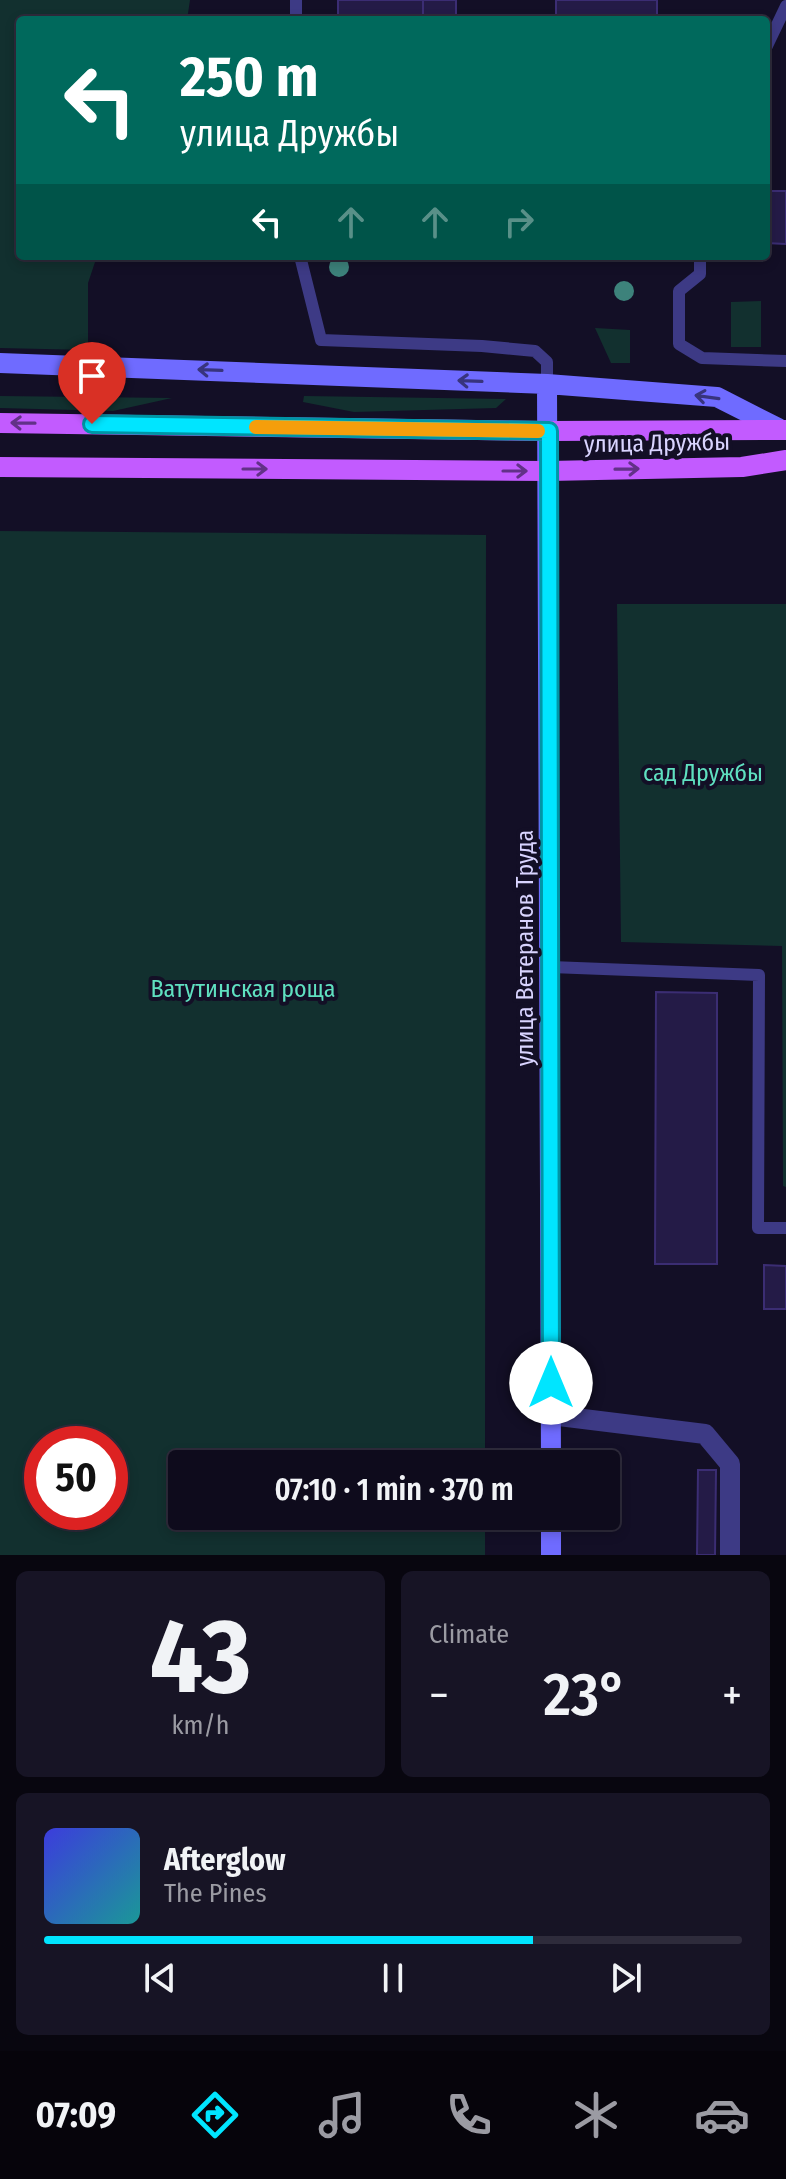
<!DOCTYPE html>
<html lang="en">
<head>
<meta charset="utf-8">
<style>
	body { margin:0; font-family:"Fira Sans Condensed",sans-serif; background:#171425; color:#f1f3f6; height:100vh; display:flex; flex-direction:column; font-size:30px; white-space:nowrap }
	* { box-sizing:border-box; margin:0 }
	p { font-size:26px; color:#9b9ba3 }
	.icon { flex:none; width:44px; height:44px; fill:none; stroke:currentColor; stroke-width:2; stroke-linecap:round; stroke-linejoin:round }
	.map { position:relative; height:1555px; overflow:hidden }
	.side { display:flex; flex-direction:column; gap:16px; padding:16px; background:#08060f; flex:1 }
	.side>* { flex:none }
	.top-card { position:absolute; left:16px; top:16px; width:754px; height:244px; border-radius:8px; box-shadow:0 4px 12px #0003,0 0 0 2px #2e2b3b; background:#00695c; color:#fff; overflow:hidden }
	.speed { position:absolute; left:24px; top:1426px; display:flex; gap:16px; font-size:40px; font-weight:700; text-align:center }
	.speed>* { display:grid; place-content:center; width:104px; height:104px; border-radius:50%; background:#0e0b1c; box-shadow:0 4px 12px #0003,0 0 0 2px #2e2b3b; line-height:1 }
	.speed .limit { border:12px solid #d22; background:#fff; color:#111 }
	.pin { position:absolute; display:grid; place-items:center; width:68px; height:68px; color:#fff; margin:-82px -34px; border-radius:50% 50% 50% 0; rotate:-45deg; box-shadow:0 0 8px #0007 }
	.pin .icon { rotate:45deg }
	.me { position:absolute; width:88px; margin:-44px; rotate:0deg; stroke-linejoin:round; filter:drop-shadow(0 0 6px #0008) }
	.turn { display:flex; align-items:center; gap:28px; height:168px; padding:0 32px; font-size:36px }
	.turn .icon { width:104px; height:104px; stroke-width:2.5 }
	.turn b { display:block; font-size:56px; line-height:68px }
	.lanes { display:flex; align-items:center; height:76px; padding:0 32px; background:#0003; justify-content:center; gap:40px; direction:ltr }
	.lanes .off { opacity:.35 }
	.big { font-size:60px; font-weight:600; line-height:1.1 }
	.side .widget { flex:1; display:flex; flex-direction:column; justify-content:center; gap:12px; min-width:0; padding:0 28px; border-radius:12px; background:#171425 }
	.side .dial { align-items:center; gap:0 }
	.dial b { font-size:104px; line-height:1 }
	.song { display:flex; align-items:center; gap:24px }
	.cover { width:96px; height:96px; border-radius:12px; background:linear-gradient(135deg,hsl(240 70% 55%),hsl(180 70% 35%)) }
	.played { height:8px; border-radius:4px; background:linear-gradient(90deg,#00e5ff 70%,#2e2b3b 70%) }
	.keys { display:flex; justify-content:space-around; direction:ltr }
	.heat { display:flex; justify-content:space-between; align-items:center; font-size:44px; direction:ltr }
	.side .tiles { flex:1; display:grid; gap:16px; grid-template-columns:1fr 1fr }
	.widget:last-child { grid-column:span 2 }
	.trip { position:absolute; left:168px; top:1450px; width:452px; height:80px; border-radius:8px; background:#0e0b1c; box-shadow:0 4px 12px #0003,0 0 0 2px #2e2b3b; font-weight:600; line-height:80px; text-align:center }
	.tabs { display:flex; height:128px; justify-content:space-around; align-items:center; background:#06040b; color:#9b9ba3 }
	.tabs .icon { width:56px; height:56px }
	.tabs .active { color:#00e5ff }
	.tabs b { font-size:36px; color:#f1f3f6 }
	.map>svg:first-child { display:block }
	.green { fill:#12302f; fill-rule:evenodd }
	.building { fill:#241b47; stroke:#3b2d73; stroke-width:2 }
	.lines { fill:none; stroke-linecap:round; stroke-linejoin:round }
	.lane { stroke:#3d3a85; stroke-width:12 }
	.street { stroke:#3d3a85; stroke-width:20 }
	.secondary { stroke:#6f6bff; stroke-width:20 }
	.primary { stroke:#c25bff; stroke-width:20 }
	.tree { fill:#3d827b }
	.oneway { stroke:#38347d }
	.oneway2 { stroke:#623188 }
	.route-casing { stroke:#0095a6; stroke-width:20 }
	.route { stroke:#00e5ff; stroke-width:14 }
	.slow { stroke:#f59e0b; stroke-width:14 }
	.labels { text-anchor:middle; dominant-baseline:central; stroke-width:8; stroke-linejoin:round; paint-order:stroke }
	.street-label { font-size:24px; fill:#d9d4ff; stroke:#130f26 }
	.park-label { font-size:24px; fill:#5fe0c0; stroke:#130f26 }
</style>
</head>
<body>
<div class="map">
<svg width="786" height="1555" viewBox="0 0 786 1555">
	<rect width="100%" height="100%" fill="#130f26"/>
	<path class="green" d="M0 0H190L187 20H20V256H97L88 283V350L0 348Z
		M761 301V347H731V302Z
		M595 328 630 330V363H611Z
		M0 396 172 398 113 411 0 408Z
		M304 396 506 399 496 408 354 412 303 402Z
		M0 531 486 535 485 1464H182V1516H485V1555H0ZM42 1444H110V1512H42Z
		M617 604H786V1187L783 1186 782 946 621 942Z"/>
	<path class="building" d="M338 0H423V20H338Z
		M423 0H456V20H423Z
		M556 0H657V20H556Z
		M766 191H786V244L766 243Z
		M656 992 717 993V1264H655Z
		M764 1265 786 1266V1309H764Z
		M698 1470H716L715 1555H697Z"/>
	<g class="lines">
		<path class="lane" d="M296 20V0
			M766 48 786 6
			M300 256 321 340 482 346 535 351 547 362V384
			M700 256V274L679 291V344L702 358 786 361
			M551 967 759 975 758 1228H786"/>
		<path class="street" d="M551 1415 705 1434 730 1464V1555"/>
		<path class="secondary" d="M0 363 547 384 717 397 778 428
			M547 384 551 1464
			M551 1555V1516"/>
		<path class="primary" d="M0 423 549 431 786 430
			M0 467 549 471 742 467 786 460"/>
	</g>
	<g class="tree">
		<circle cx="339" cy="267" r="10"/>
		<circle cx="624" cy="291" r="10"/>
	</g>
	<defs><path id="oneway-shaft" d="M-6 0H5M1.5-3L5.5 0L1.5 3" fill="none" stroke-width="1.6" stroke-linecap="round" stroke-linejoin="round" transform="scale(2)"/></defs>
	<g class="oneway">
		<use href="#oneway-shaft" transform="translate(210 370) rotate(-178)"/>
		<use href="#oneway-shaft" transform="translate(470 381) rotate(-178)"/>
		<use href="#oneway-shaft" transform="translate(707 397) rotate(-172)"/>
	</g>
	<g class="oneway2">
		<use href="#oneway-shaft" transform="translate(23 423) rotate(-179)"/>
		<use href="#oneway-shaft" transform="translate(255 469)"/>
		<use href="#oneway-shaft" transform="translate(627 469) rotate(-1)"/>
		<use href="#oneway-shaft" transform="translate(515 471)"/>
	</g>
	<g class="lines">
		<g class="route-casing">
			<path id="route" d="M92 424 549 431 551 1383"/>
		</g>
		<use href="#route" class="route"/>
		<path class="slow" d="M256 427 538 431"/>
	</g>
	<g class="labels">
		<g class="street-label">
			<text transform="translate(657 443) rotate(-1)">улица Дружбы</text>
			<text transform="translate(525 948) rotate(-90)">улица Ветеранов Труда</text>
		</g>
		<g class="park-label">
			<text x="703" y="773">сад Дружбы</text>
			<text x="243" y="989">Ватутинская роща</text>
		</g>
	</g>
</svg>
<div class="speed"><div class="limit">50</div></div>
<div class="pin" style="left:92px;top:424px;background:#d93025"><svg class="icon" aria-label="arrive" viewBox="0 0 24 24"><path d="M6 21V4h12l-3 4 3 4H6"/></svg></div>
<svg class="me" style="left:551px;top:1383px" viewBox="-20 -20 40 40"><circle r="19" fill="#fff"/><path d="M0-13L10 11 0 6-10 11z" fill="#00e5ff"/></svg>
<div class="trip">07:10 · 1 min · 370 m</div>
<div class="top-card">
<div class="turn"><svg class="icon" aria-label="left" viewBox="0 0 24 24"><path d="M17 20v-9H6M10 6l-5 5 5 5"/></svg><div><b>250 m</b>улица Дружбы</div></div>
<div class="lanes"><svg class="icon" aria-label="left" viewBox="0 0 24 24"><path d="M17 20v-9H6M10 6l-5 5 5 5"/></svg><svg class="icon off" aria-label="ahead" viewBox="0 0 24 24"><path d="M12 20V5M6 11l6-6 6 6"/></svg><svg class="icon off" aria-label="ahead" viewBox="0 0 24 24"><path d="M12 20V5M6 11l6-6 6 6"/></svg><svg class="icon off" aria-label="right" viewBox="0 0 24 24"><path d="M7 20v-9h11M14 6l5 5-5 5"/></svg></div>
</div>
</div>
<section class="side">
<div class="tiles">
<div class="widget dial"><b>43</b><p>km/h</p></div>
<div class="widget"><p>Climate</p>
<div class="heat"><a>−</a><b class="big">23°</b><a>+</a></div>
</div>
<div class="widget">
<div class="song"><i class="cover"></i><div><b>Afterglow</b><p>The Pines</p></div></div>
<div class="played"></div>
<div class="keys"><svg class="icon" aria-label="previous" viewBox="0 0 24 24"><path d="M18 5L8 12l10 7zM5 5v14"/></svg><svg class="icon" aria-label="pause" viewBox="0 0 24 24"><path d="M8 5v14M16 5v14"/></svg><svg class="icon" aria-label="next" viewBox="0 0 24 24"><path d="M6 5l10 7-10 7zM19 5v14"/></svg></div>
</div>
</div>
</section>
<nav class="tabs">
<b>07:09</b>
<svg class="icon active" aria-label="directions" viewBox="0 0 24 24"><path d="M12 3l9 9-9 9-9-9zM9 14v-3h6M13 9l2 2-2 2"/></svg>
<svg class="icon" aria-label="music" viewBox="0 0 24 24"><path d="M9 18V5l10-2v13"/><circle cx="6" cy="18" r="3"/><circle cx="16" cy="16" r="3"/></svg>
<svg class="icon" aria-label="phone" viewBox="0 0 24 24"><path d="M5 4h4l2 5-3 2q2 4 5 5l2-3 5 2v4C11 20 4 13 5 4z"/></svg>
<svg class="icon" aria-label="climate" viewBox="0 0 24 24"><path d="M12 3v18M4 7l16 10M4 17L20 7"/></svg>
<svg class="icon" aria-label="car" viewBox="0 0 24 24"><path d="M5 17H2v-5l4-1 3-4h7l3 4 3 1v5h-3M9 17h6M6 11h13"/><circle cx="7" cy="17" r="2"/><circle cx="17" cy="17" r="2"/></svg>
</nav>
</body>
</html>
